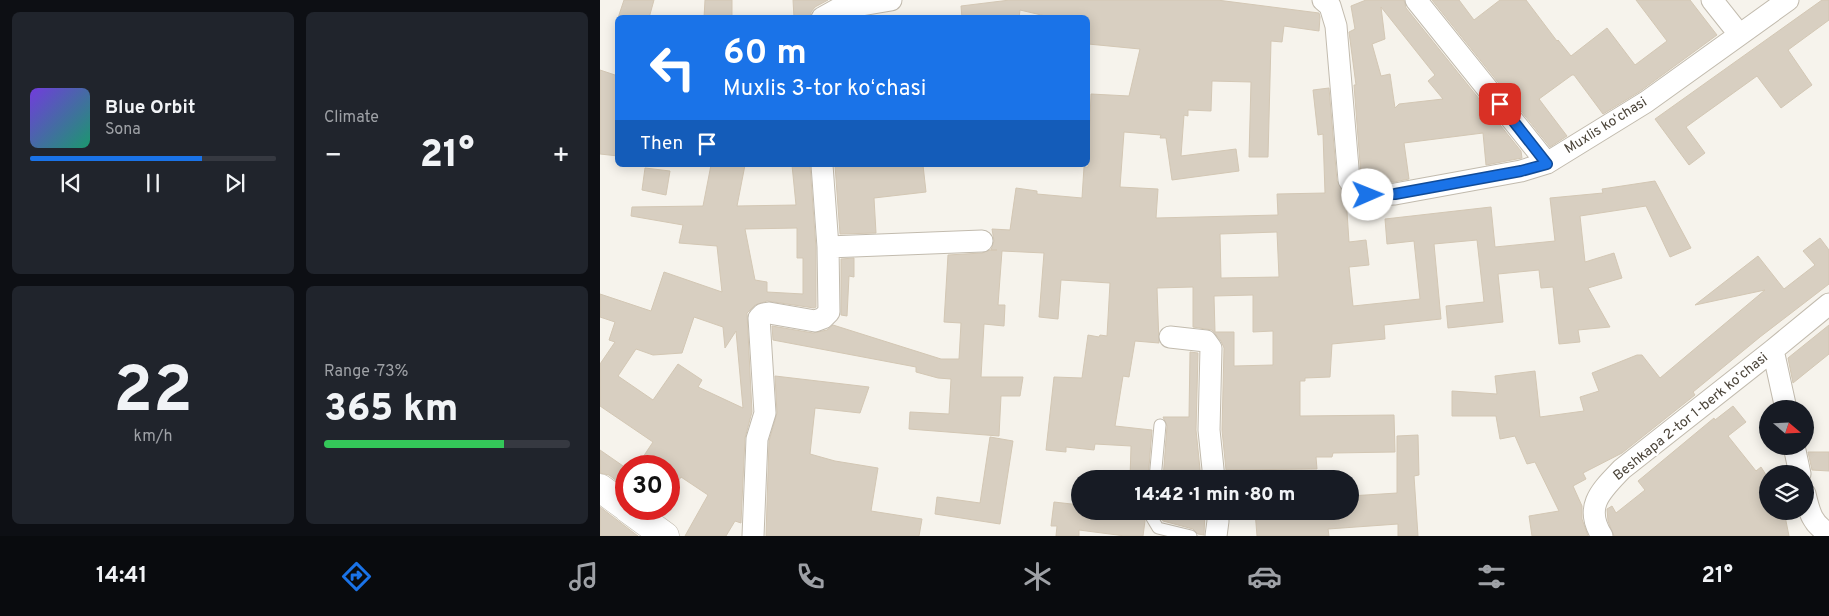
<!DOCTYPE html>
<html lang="en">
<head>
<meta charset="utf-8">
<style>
	body { margin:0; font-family:Overpass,sans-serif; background:#20242c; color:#f1f3f6; height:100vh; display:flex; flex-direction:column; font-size:19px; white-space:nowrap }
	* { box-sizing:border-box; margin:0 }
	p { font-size:16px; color:#9ea1a6 }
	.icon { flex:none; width:28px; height:28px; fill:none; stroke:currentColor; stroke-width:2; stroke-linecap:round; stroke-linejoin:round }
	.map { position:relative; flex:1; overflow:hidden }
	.side { display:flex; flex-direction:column; gap:12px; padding:12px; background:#0d0f14; width:600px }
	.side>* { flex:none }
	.banner { position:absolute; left:15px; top:15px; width:475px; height:152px; border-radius:8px; box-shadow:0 2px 12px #0003; background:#1a73e8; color:#fff; overflow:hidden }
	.needle { width:32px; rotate:109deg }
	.controls { position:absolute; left:1159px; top:400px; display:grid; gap:10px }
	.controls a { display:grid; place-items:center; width:55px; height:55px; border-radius:50%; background:#171b24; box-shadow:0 2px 12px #0003; font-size:25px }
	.speed { position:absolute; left:15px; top:455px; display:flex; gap:10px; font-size:25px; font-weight:700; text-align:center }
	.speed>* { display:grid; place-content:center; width:65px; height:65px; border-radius:50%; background:#171b24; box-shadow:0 2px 12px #0003; line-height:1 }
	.speed .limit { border:8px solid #d22; background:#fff; color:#111 }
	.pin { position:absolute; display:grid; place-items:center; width:42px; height:42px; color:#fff; margin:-21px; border-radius:10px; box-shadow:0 2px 8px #0006 }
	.me { position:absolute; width:55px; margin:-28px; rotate:89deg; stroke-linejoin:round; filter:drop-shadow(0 0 4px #0008) }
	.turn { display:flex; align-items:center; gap:18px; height:105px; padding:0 25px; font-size:22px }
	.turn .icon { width:65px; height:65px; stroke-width:2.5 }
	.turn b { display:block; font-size:35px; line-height:42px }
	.then { display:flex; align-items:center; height:48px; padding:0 25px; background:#0003; gap:10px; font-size:19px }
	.big { font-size:38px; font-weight:800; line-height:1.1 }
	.side .tile { flex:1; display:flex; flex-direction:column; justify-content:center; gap:8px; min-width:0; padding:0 18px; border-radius:8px; background:#20242c }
	.side .dial { align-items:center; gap:0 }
	.dial b { font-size:65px; line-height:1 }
	.song { display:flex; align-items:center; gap:15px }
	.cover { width:60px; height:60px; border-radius:8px; background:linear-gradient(135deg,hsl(260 70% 55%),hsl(160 70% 35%)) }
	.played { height:5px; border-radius:2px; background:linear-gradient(90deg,#1a73e8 70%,#363941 70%) }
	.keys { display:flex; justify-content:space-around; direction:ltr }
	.heat { display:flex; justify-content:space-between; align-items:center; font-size:28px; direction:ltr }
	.charge { height:8px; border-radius:4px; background:linear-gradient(90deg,#34c759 73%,#363941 0) }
	.side .tiles { flex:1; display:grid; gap:12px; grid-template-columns:repeat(2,1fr) }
	.trip { position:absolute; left:471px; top:470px; width:288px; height:50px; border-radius:25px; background:#171b24; box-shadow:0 2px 12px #0003; font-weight:800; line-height:50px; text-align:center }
	.tab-bar { display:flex; height:80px; justify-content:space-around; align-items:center; background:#090b0e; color:#9ea1a6 }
	.tab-bar .icon { width:35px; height:35px }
	.tab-bar .active { color:#1a73e8 }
	.tab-bar b { font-size:22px; color:#f1f3f6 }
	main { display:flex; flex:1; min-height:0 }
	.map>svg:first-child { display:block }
	.building { fill:#d8cfc1; stroke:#d3c7b4; fill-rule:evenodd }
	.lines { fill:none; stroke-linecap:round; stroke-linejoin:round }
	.service-casing { stroke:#c2bbae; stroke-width:13 }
	.minor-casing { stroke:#c2bbae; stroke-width:23 }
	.tertiary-casing { stroke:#c2bbae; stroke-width:29 }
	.service { stroke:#fff; stroke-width:11 }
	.minor { stroke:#fff; stroke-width:21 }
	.tertiary { stroke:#fff; stroke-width:28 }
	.route-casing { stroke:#114b97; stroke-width:12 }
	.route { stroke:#1a73e8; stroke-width:9 }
	.labels { text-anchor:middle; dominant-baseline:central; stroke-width:5; stroke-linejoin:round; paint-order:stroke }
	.street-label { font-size:14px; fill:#4b4439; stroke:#fff }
</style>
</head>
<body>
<main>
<section class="side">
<div class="tiles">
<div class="tile">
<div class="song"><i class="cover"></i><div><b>Blue Orbit</b><p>Sona</p></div></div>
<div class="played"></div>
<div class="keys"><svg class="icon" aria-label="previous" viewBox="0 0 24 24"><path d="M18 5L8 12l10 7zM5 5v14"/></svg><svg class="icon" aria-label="pause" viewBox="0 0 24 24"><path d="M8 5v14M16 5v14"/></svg><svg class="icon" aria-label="next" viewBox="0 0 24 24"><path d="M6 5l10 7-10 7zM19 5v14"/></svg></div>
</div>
<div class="tile"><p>Climate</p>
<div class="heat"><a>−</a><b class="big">21°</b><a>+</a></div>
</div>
<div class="tile dial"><b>22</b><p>km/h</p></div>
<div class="tile"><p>Range · 73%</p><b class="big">365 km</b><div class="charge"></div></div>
</div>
</section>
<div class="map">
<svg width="1229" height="536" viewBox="0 0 1229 536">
	<rect width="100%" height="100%" fill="#f6f3ec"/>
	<path class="building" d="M24 0H54L49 18H18Z
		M105 0H132V18H104Z
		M193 0H228L215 7 211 12 210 18H194Z
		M410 0H617L719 13 720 17 719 31 684 26 682 42 671 41 668 157H649L651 82 612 81 611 111 588 110V116L584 115 581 156 636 149 639 171 572 180 566 138H560L561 135 524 132 520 187 558 189 556 218 678 215 677 194 725 193 723 134 718 135 713 90 729 88 737 181 746 197 749 242 766 240 769 265 749 267 753 306 820 299 814 241 787 244 785 219 891 207 895 247 955 241 950 198 1003 193 1002 189 1055 181 1091 248 1070 257 1046 206 980 216 985 262 1014 253 1022 278 988 288 1010 327 978 330 980 342 959 344 953 287 941 288 939 270 898 274 903 322 848 328 846 306 884 302 877 240 834 244 841 319 784 325 785 339 732 344 730 377 705 378V381H700V416L794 415 795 452 733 453 732 457H716L717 469 626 470 622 430 624 348 621 341 612 330 593 327V287L557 288 559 343 535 341 529 377 523 376 515 426 552 430 548 479H530L531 446 495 444 494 450 466 447V452L446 450 454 377 482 378 488 335 499 337 500 335 507 336 510 283 461 280 458 319 439 317 444 253 402 251 398 305H405L404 326 384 324 381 377H423L420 396H401L399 436 309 429 310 412 349 414 351 379 338 378 316 372V367L173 340 172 326 213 333 227 330 233 325 341 359H359L361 323 344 322 348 255 382 253 390 250H397H391L394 241 392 229 410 230 416 188 437 191V194L482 198 484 167H488L491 94 529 96 540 49 488 44V18H454L420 10 419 18H362L361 6ZM677 232 679 277 621 278 620 234ZM653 295V332L673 331V365L634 366V332H615L614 296Z
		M766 0H804L806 8 921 151 922 158 886 165 883 133 804 143 809 179 794 182H770L764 180 761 176 754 85H756L749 32 755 29 751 6ZM781 7 835 75 828 81 843 99 799 104 795 108 790 74 781 76 772 44 785 39Z
		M832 0H859L874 20 900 0H926L957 41 958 40 971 56 1007 28 1035 65 1067 41 1036 0H1090L1117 35 1039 92 1003 114 974 75H972L939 99 967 136 950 147Z
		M1222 0H1229V20L1188 50 1212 85 1181 108 1157 76 1086 127 1105 153 1089 165 1055 119Z
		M0 70 18 76V156L0 154Z
		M111 165H145L137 206 196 205 192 165H210L216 248V307L214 308 167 301 155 305 147 313 152 412 145 438 141 523 135 521 126 536H85L108 495 81 477 69 495V466H37L53 442 0 406V364L15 342 9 340 15 322 0 317V294L51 311 64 272 122 292 117 246 79 243 83 225 31 216 32 207 103 206ZM197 228V258H203V294L167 292V282L155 280 145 229ZM94 317 123 327 125 348 136 331 143 408 98 387 102 380 78 364 53 400 18 376 36 349 53 355 82 353Z
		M235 165H323L326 192 274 198 276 233 240 234Z
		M45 168 70 171 66 195 42 190Z
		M1220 238 1229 250V284L1160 337 1093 392 1095 395 1022 453 983 473 986 479 973 486 982 506V519L988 536H932L929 516 959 511 935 462 927 464 915 436 900 439 896 416H852V391L897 394 895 376 935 371 940 417 984 411 980 397 999 391 992 373 1037 355H1042L1060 378 1165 290 1095 305 1158 256 1184 289 1215 265 1203 251Z
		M254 258V277L249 276 247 316 241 315V259Z
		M1229 325V354L1193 383 1188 358Z
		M590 352 598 353 596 430 601 479H563L567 426 563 417H589Z
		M175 376 269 387 260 413 215 408 210 454 235 461 278 468 271 511 322 519 319 536H166L169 441 177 413Z
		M1133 406 1146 422 1128 436 1156 471 1161 467 1168 478V511H1184L1189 536H1014L1008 521 1007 509 1012 506 1016 513 1045 490 1038 481 1114 418 1115 420Z
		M818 435 819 475 814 476 818 536H798V524L728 529 729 536H657L655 511H750V496L797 493V436Z
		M390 437 413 441 400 524 335 514 337 497 380 503Z
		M0 450 26 468V488L9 475 0 473Z
		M1208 452H1229V471L1212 470Z
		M454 502 480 505V511H544L545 521 543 536H525L479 530V536H456L457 526H451Z
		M0 507 17 520 38 536H0Z
		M560 511H605L604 535 598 534 593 529 563 521 560 516Z"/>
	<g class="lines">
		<g class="service-casing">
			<path id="service" d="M555 479 560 425
				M552 511V518L558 528 591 536"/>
		</g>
		<g class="minor-casing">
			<path id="minor" d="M723 0 730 6 736 26 749 180 756 190 768 195 795 194 921 171 947 163 1046 102 1188 0
				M816 0 947 163
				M1112 0 1139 34
				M222 18 238 9 291 0
				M222 165 228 247 382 241
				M570 337 606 341 611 348 609 430 614 479
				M1173 350 1186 409
				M1194 446 1200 474
				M1205 494C1209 511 1212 525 1229 533
				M153 536 157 439 165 413 159 318 163 314 169 313 215 321 223 318 229 312 228 247
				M616 536 618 521 617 511
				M1002 536C983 506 1002 490 1022 469L1173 350 1229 304"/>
		</g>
		<g class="tertiary-casing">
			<path id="tertiary" d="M0 488 26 507
				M28 509 65 536"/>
		</g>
		<use href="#service" class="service"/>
		<use href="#minor" class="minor"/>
		<use href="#tertiary" class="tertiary"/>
	</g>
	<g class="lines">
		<g class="route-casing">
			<path id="route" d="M768 195 795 194 921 171 947 164 900 104"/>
		</g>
		<use href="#route" class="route"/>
	</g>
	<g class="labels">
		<g class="street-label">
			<text transform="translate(1006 126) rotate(-32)">Muxlis koʻchasi</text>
			<text transform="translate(1091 417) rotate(-39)">Beshkapa 2-tor 1-berk koʼchasi</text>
		</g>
	</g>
</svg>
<div class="controls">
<a><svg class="needle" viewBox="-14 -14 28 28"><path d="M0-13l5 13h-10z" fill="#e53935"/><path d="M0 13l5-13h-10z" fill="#9ea1a6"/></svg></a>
<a><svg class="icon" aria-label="layers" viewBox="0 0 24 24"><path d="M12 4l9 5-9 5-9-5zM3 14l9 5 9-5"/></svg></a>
</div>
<div class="speed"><div class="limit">30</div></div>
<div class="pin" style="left:900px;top:104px;background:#d93025"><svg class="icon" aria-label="arrive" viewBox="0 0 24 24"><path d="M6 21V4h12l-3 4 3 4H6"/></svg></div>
<svg class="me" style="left:768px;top:195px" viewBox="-20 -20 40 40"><circle r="19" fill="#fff"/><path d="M0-13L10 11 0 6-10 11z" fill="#1a73e8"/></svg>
<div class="trip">14:42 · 1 min · 80 m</div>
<div class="banner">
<div class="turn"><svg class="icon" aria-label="left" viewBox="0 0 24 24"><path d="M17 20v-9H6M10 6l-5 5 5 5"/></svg><div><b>60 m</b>Muxlis 3-tor koʻchasi</div></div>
<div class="then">Then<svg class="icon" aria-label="arrive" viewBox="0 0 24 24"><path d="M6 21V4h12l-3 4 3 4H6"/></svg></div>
</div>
</div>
</main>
<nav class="tab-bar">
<b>14:41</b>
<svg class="icon active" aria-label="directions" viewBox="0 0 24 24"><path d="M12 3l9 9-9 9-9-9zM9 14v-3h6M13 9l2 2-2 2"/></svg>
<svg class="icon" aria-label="music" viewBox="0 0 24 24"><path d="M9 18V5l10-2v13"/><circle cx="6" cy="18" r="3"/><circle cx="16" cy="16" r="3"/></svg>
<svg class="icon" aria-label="phone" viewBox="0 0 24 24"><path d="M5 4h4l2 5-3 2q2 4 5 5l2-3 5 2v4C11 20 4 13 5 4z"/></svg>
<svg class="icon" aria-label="climate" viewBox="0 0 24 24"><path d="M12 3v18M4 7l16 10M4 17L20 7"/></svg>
<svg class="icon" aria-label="car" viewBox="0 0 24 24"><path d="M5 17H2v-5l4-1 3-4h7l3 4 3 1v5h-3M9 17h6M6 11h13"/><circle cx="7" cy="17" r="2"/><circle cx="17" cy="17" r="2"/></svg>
<svg class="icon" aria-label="filters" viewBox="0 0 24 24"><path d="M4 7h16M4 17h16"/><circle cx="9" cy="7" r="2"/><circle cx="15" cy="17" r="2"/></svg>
<b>21°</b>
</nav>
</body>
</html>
